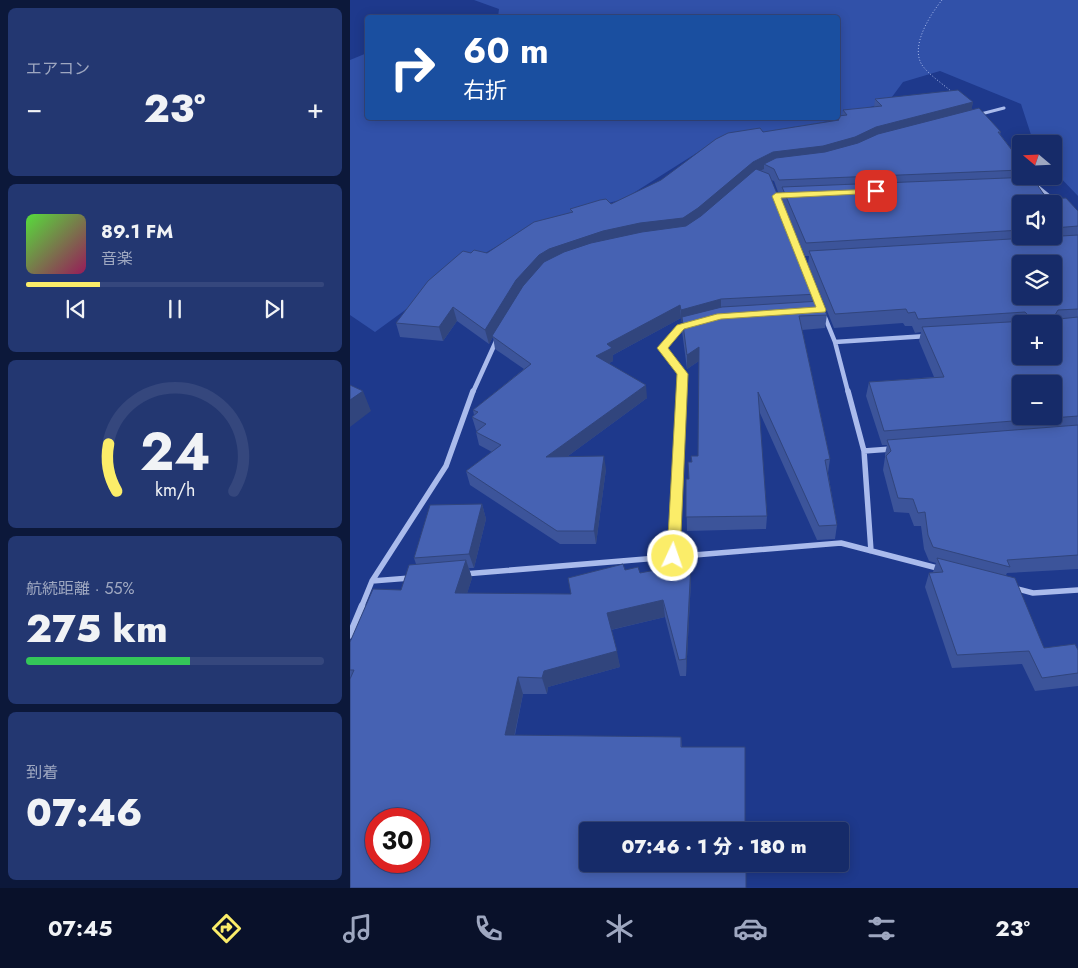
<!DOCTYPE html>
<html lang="ja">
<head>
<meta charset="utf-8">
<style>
	body { margin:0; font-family:Jost,"Noto Sans JP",sans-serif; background:#233771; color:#f1f3f6; height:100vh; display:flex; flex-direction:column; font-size:19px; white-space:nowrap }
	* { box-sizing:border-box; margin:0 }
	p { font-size:16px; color:#9ea7c0 }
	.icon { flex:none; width:28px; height:28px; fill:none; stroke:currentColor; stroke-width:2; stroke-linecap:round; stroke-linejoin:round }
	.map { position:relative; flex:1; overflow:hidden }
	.drawer { display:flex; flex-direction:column; gap:8px; padding:8px; background:#0c183a; width:350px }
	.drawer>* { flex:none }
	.hud { position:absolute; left:15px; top:15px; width:475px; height:105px; border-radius:5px; box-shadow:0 2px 12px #0003,0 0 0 1px #35477d; background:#1a4fa0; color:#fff; overflow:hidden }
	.needle { width:32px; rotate:289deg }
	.buttons { position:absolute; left:662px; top:135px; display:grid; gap:10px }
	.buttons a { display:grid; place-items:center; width:50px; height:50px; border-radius:5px; background:#162b69; box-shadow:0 2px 12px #0003,0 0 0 1px #35477d; font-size:25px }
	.speed { position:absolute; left:15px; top:808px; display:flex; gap:10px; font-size:25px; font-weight:700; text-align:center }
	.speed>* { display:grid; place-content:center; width:65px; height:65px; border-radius:50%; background:#162b69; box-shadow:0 2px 12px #0003,0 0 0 1px #35477d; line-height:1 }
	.speed .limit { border:8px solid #d22; background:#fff; color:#111 }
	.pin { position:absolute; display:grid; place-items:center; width:42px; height:42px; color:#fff; margin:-21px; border-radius:10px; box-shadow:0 2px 8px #0006 }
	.me { position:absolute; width:55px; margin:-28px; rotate:3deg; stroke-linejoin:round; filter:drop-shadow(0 0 4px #0008) }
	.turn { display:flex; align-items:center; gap:18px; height:105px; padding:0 15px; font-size:22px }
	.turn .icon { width:65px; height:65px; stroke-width:2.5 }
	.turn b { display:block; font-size:35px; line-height:42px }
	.big { font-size:38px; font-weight:800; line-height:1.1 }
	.drawer .card { flex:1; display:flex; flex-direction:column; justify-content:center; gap:8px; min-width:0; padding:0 18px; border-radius:8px; background:#233771 }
	.drawer .dial { align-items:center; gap:0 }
	.dial svg { height:130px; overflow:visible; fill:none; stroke:#35477d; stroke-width:7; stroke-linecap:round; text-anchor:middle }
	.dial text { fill:#f1f3f6; stroke:none }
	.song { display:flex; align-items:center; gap:15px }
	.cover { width:60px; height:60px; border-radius:8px; background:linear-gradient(135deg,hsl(110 70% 55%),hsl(330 70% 35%)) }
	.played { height:5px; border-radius:2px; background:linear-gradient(90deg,#fbed69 25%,#35477d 25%) }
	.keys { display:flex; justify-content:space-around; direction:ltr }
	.heat { display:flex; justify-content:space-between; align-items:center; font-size:28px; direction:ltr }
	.charge { height:8px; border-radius:4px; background:linear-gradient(90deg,#34c759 55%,#35477d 0) }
	.trip { position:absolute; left:229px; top:822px; width:270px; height:50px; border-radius:5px; background:#162b69; box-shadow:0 2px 12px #0003,0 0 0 1px #35477d; font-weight:800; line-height:50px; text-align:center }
	.tab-bar { display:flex; height:80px; justify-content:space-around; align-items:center; background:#09112a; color:#9ea7c0 }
	.tab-bar .icon { width:35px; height:35px }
	.tab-bar .active { color:#fbed69 }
	.tab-bar b { font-size:22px; color:#f1f3f6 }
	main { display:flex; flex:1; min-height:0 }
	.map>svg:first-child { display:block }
	.green { fill:#3151a9 }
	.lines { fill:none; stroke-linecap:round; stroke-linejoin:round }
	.path { stroke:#aabbec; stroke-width:1; stroke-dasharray:1 2; stroke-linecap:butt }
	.minor-far3 { stroke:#aabbec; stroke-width:3 }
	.minor-far2 { stroke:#aabbec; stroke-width:4.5 }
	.minor-far1 { stroke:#aabbec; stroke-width:5.5 }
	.minor { stroke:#aabbec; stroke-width:7 }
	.wall { fill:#3c549a; fill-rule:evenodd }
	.shaded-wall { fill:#31457d }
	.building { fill:#4662b3; stroke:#31457d; fill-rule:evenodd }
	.route { fill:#fbed69; stroke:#a39a44 }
</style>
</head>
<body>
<main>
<section class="drawer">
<div class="card"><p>エアコン</p>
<div class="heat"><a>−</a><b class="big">23°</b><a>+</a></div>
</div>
<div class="card">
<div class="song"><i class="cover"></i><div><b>89.1 FM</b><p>音楽</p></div></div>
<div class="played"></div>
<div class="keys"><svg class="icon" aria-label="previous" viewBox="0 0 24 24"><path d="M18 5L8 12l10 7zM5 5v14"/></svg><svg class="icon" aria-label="pause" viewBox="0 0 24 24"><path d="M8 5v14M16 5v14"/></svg><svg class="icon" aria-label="next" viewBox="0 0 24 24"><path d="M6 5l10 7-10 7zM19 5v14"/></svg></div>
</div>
<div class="card dial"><svg viewBox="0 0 100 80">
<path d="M14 69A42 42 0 1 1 86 69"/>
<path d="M14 69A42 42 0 0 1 9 40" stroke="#fbed69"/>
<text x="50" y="56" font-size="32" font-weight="700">24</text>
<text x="50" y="72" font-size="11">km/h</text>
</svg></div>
<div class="card"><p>航続距離 · 55%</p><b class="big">275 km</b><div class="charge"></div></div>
<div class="card"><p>到着</p><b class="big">07:46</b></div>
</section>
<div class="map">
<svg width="728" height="888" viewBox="0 0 728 888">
	<rect width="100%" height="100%" fill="#1e398c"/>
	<path class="green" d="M124 0H728V196L704 171V144H684L671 104 590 71 553 82 539 101 474 122 364 142 274 199 196 219 128 257 25 332 0 315V60L17 53 18 118H488V18H140L148 17 149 9Z"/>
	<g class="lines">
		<path class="path" d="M592 0C580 15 560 46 572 65 579 75 593 84 602 92"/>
		<path class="minor-far3" d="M627 115 654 108
			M679 176 686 185 708 203"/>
		<path class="minor-far2" d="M474 315 485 342 498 392
			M485 342 577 336
			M123 392 147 339
			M332 392 333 374 312 347 330 327 339 325"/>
		<path class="minor-far1" d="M498 391 514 451 521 551
			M514 451 541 449
			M323 556 332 391
			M114 574 491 543 591 569
			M22 581 60 578
			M664 588 683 593 728 590
			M11 608 22 581 96 466 123 391"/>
		<path class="minor" d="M0 635 12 606"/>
	</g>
	<path class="wall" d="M525 99 623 102 621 110 651 132 650 134 671 162V176H675L697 199 728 211V569L657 573 656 575 694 648 728 650V686L685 691 672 664 602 668 575 587 579 573 583 572 586 563 579 561 574 549 571 526H564L559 513 544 512 533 470 535 457V454L537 445H532L516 396 519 382 584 377 569 341 571 332 565 333 562 326H555L553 323 484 328 458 264 459 256H455L431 199 432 192H428L424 181 421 180 468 294 467 301 477 315 475 328 452 330 480 459 478 473 487 525 485 539 467 540 409 411 417 516 416 529 337 531 336 479H339L341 462 348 456 349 361 337 369 332 331V322H331V318L263 355V361L259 363 297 398 218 456 256 469 246 544H210L120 485 116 471 142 452 129 445 126 432 127 431 126 430 122 417 124 415 123 410 174 369 145 349 143 337 139 344 107 321 93 341 50 337 46 323 121 253H137L220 213V209L261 204 413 132 485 120V118H488L492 115 493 110 524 107ZM671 204H704V236H671Z
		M132 504 136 519 124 568H119L122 578 117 593 221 594 275 570 290 573 341 580 336 676H330L315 617 261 630 270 667 198 687 197 694H173L165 735 331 737 332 747 0 888V642L51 590 66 564 64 558Z"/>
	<path class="shaded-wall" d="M623 102 621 113 504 149 414 164V169L403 174 348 221 142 336 143 337 139 344 135 330 166 280 189 255 199 249 403 162 423 152 526 127Z
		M371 299V312L332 317V322H331V310Z
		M330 305 331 318 263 355V361L248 369 246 356 257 344Z
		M103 307 107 321 93 341 89 327Z
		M349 347V361L337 369V355Z
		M296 385 297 398 199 470 196 457Z
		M13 391 21 411 0 427V400Z
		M254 456 256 469 246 544 244 531Z
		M132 504 136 519 124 568 119 554Z
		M116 560 122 578 112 610 105 593Z
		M341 563V580L336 676V659Z
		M313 600 315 617 260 630 257 613Z
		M267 651 270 667 198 687 197 694 192 678 194 671Z
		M168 677 173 694 161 751 155 735Z"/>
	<path class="building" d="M608 90 623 102 526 127 505 137 473 146 423 152 403 162 348 208 333 218 290 223 253 231 199 249 189 255 166 280 135 330 103 307 89 327 46 323 78 281 113 251 121 253 124 250 137 253 184 222 223 212 220 209 250 200 256 199 261 204 311 180 366 139 378 133 410 128 413 132 489 120 486 118H488V116L497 115 493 110 532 106 525 99Z
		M629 108 651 132H648L671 162V170L429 180 424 169 414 164 426 158 475 152 508 143 528 134Z
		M406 169 419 174 468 294 371 299 331 310 330 305 257 344 262 348 246 356 296 385 196 457 254 456 244 531H207L116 471 151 445 126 432 136 424 122 417 128 412 123 410 181 364 142 336 173 286 194 262 214 252 241 243 292 232 336 226 351 216Z
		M682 177 697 199 716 198 728 211V226L704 228V204H671V230L456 243 432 187Z
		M728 235V309L708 310 705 315 709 319 728 317V416L534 431 519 382 594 377 572 327 676 321 680 317 675 312 568 319 565 312 558 313 556 309 485 314 459 251ZM671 264H704V296H671ZM671 324H704V356H671ZM671 384H704V416H671Z
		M471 301 477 315 449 316 480 459 475 460 487 525 469 526 408 392 417 516 336 517V479H339L338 462H342L341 456H348L349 347 337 355 332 317 372 307Z
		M0 385 13 391 0 400Z
		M728 425V555L657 560 660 567 583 547 578 535 575 512 568 513 563 499 548 498 536 456 541 451 537 440Z
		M132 504 119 554 64 558 80 505Z
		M587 558 665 578 694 648 725 644 728 650V673L692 678 679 651 607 655 579 573 593 572Z
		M116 560 105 593 221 594 218 578 273 564 275 570 288 567 290 573 341 563 336 659 329 660 313 600 257 613 267 651 194 671 192 678 168 677 155 735 331 737V747H395V831H238V864H396V888H0V679L4 670H0V642L23 589 51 590 59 565ZM26 819H69V861H26Z"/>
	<path class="route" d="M526 189 529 190V193L431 198 476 310 475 312 371 319 334 329 318 348 338 374 330 556 328 560H319L317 556 327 374 307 348 327 325 367 314 466 307 422 196 426 193Z"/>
</svg>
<div class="buttons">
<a><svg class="needle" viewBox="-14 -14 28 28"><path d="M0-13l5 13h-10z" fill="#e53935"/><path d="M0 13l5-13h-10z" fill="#9ea7c0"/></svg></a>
<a><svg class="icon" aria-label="sound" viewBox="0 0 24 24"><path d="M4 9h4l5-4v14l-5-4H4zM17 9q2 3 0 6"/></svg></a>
<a><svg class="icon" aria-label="layers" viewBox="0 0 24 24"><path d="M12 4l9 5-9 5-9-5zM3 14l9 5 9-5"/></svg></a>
<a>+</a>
<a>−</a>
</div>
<div class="speed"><div class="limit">30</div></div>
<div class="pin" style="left:526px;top:191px;background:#d93025"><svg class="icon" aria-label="arrive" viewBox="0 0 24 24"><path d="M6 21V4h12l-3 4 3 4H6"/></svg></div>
<svg class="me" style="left:323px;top:556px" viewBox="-20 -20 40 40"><circle r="17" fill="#fbed69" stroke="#fff" stroke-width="3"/><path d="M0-11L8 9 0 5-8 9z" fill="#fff"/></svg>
<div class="trip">07:46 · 1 分 · 180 m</div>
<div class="hud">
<div class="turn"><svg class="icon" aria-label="right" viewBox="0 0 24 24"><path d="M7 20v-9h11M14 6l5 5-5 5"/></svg><div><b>60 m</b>右折</div></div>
</div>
</div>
</main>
<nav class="tab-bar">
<b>07:45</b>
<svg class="icon active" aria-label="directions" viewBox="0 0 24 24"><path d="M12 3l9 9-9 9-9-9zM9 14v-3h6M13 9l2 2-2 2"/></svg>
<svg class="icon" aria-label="music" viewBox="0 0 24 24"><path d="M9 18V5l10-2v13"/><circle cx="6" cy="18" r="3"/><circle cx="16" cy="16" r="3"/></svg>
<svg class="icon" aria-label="phone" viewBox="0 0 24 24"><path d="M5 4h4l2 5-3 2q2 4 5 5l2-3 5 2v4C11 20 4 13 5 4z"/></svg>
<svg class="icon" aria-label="climate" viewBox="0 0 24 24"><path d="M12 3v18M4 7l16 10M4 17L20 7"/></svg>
<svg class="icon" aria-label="car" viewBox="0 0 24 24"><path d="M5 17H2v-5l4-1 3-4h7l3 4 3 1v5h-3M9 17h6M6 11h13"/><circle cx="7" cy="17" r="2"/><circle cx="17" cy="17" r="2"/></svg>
<svg class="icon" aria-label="filters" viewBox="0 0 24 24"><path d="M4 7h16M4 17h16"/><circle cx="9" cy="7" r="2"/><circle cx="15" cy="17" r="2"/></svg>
<b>23°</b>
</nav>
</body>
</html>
